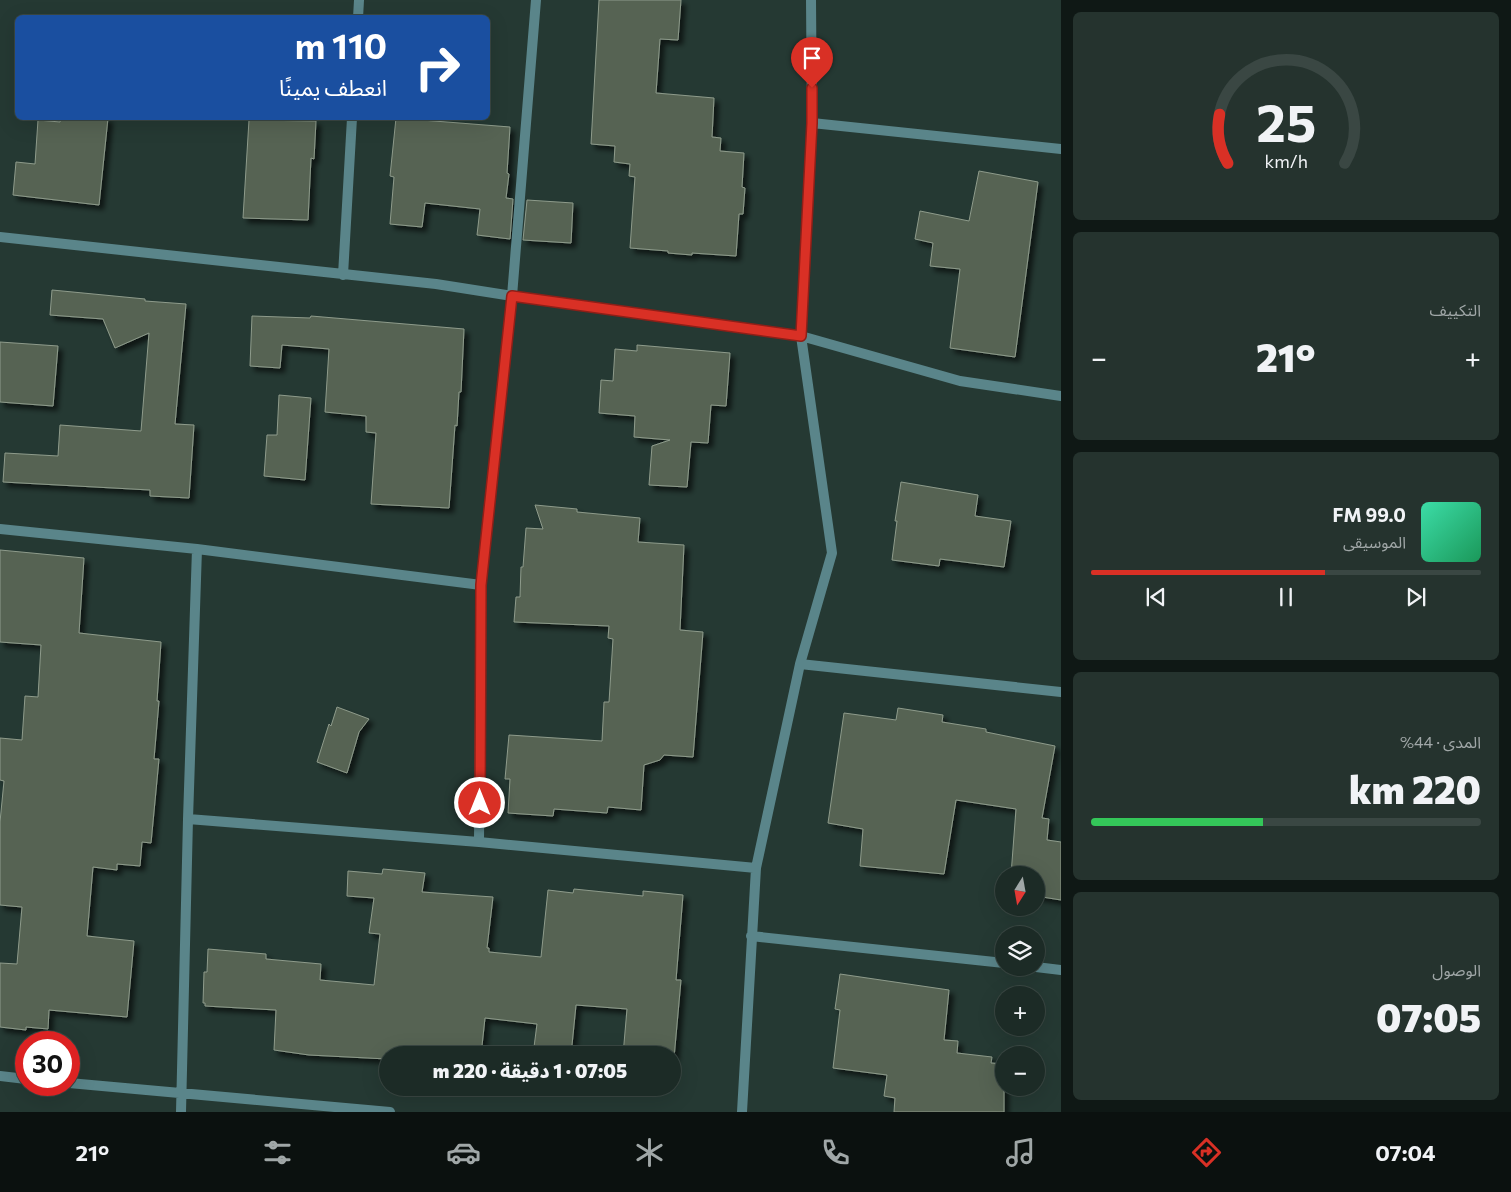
<!DOCTYPE html>
<html lang="ar">
<head>
<meta charset="utf-8">
<style>
	body { margin:0; font-family:Commissioner,"Noto Sans Arabic",sans-serif; background:#25332e; color:#f1f3f6; direction:rtl; height:100vh; display:flex; flex-direction:column; font-size:19px; white-space:nowrap }
	* { box-sizing:border-box; margin:0 }
	p { font-size:16px; color:#a0a7a7 }
	.icon { flex:none; width:28px; height:28px; fill:none; stroke:currentColor; stroke-width:2; stroke-linecap:round; stroke-linejoin:round }
	.map { position:relative; flex:1; overflow:hidden; direction:ltr }
	.panel { display:flex; flex-direction:column; gap:12px; padding:12px; background:#0f1815; width:450px }
	.panel>* { flex:none }
	.top-card { position:absolute; left:15px; top:15px; width:475px; height:105px; border-radius:8px; box-shadow:0 5px 20px #0002,0 0 0 1px #3a4743; direction:rtl; background:#1a4fa0; color:#fff; overflow:hidden }
	.needle { width:32px; rotate:191deg }
	.fabs { position:absolute; left:995px; top:866px; display:grid; gap:10px }
	.fabs a { display:grid; place-items:center; width:50px; height:50px; border-radius:50%; background:#1c2b26; box-shadow:0 5px 20px #0002,0 0 0 1px #3a4743; font-size:25px }
	.speed { position:absolute; left:15px; top:1031px; display:flex; gap:10px; font-size:25px; font-weight:700; text-align:center }
	.speed>* { display:grid; place-content:center; width:65px; height:65px; border-radius:50%; background:#1c2b26; box-shadow:0 5px 20px #0002,0 0 0 1px #3a4743; line-height:1 }
	.speed .limit { border:8px solid #d22; background:#fff; color:#111 }
	.pin { position:absolute; display:grid; place-items:center; width:42px; height:42px; color:#fff; margin:-51px -21px; border-radius:50% 50% 50% 0; rotate:-45deg; box-shadow:0 0 5px #0007 }
	.pin .icon { rotate:45deg }
	.me { position:absolute; width:55px; margin:-28px; rotate:0deg; stroke-linejoin:round; filter:drop-shadow(0 0 4px #0008) }
	.turn { display:flex; align-items:center; gap:18px; height:105px; padding:0 20px; font-size:22px }
	.turn .icon { width:65px; height:65px; stroke-width:2.5 }
	.turn b { display:block; font-size:35px; line-height:42px }
	.big { font-size:38px; font-weight:800; line-height:1.1 }
	.panel .widget { flex:1; display:flex; flex-direction:column; justify-content:center; gap:8px; min-width:0; padding:0 18px; border-radius:8px; background:#25332e }
	.panel .dial { align-items:center; gap:0 }
	.dial svg { height:130px; overflow:visible; fill:none; stroke:#3a4743; stroke-width:7; stroke-linecap:round; text-anchor:middle }
	.dial text { fill:#f1f3f6; stroke:none }
	.song { display:flex; align-items:center; gap:15px }
	.cover { width:60px; height:60px; border-radius:8px; background:linear-gradient(135deg,hsl(160 70% 55%),hsl(150 70% 35%)) }
	.played { height:5px; border-radius:2px; background:linear-gradient(90deg,#d93025 60%,#3a4743 60%) }
	.keys { display:flex; justify-content:space-around; direction:ltr }
	.heat { display:flex; justify-content:space-between; align-items:center; font-size:28px; direction:ltr }
	.charge { height:8px; border-radius:4px; background:linear-gradient(90deg,#34c759 44%,#3a4743 0) }
	.trip { position:absolute; left:379px; top:1046px; width:302px; height:50px; border-radius:25px; background:#1c2b26; box-shadow:0 5px 20px #0002,0 0 0 1px #3a4743; font-weight:800; line-height:50px; text-align:center; direction:rtl }
	.tab-bar { display:flex; height:80px; justify-content:space-around; align-items:center; background:#0b110f; color:#a0a7a7 }
	.tab-bar .icon { width:35px; height:35px }
	.tab-bar .selected { color:#d93025 }
	.tab-bar b { font-size:22px; color:#f1f3f6 }
	main { display:flex; flex:1; min-height:0 }
	.map>svg:first-child { display:block }
	.building { fill:#566353; stroke:#8e9b8b; filter:url(#shadow) }
	.lines { fill:none; stroke-linecap:round; stroke-linejoin:round }
	.street { stroke:#5a858a; stroke-width:10 }
	.route-casing { stroke:#8d1f18; stroke-width:12 }
	.route { stroke:#d93025; stroke-width:9 }
</style>
</head>
<body>
<main>
<section class="panel">
<div class="widget dial"><svg viewBox="0 0 100 80">
<path d="M14 69A42 42 0 1 1 86 69"/>
<path d="M14 69A42 42 0 0 1 9 39" stroke="#d93025"/>
<text x="50" y="56" font-size="32" font-weight="700">25</text>
<text x="50" y="72" font-size="11">km/h</text>
</svg></div>
<div class="widget"><p>التكييف</p>
<div class="heat"><a>−</a><b class="big">21°</b><a>+</a></div>
</div>
<div class="widget">
<div class="song"><i class="cover"></i><div><b>99.0 FM</b><p>الموسيقى</p></div></div>
<div class="played"></div>
<div class="keys"><svg class="icon" aria-label="previous" viewBox="0 0 24 24"><path d="M18 5L8 12l10 7zM5 5v14"/></svg><svg class="icon" aria-label="pause" viewBox="0 0 24 24"><path d="M8 5v14M16 5v14"/></svg><svg class="icon" aria-label="next" viewBox="0 0 24 24"><path d="M6 5l10 7-10 7zM19 5v14"/></svg></div>
</div>
<div class="widget"><p>المدى · 44%</p><b class="big">220 km</b><div class="charge"></div></div>
<div class="widget"><p>الوصول</p><b class="big">07:05</b></div>
</section>
<div class="map">
<svg width="1061" height="1112" viewBox="0 0 1061 1112">
	<defs>
		<filter id="shadow"><feDropShadow dx="4.5" dy="4.5" stdDeviation="2.5" flood-color="#0009"/></filter>
	</defs>
	<rect width="100%" height="100%" fill="#253933"/>
	<path class="building" d="M599 0H681L678 40 660 39 656 93 714 98 712 137 721 138 720 151 744 153 742 187 745 188 743 214H739L736 256 692 253V255L668 253V251L630 248 635 177 629 176 630 164 614 162 615 146 591 144Z
		M61 118H108L99 205 13 195 16 162 35 164 38 120 60 122Z
		M396 118 510 127 507 173 509 174 506 198 513 199 510 239 477 235 480 209 425 203 422 227 390 224 394 177 390 176Z
		M249 120 316 121 314 159 311 158 308 220 243 218Z
		M979 171 1038 182 1015 357 950 348 960 269 930 266 933 243 915 239 920 211 969 221Z
		M527 200 573 203 571 243 523 240Z
		M52 290 145 299V301L186 304 175 424 194 425 189 498 150 496V490L3 482 5 453 58 456 60 425 141 431 149 333 115 348 103 319 50 315Z
		M252 316 310 318 311 316 464 329 461 392H459L457 426 455 425 449 508 371 504 376 433 366 432V416L325 412 329 349 282 345 280 368 250 366Z
		M0 342 58 346 53 406 0 402Z
		M637 345 730 353 726 406 711 405 708 443 691 442 687 487 649 485 652 446 670 440 634 437 635 416 599 413 601 380 613 381 615 349 637 351Z
		M279 395 311 398 305 480 264 476 267 435H277Z
		M901 482 978 495 975 516 1011 521 1004 567 940 559 939 566 892 560 897 521H895Z
		M535 505 577 509V512L640 518 638 542 684 545 680 630 703 632 693 757 664 755 660 760 644 765 641 810 608 807 607 813 554 809 553 816 508 813 510 779H505L509 735 602 741 604 702H609L613 639 608 638 609 626 514 622 516 597H520L521 567H523L526 528 543 529Z
		M0 550 84 558 79 633 161 642 157 701H159L154 759H159L151 843 142 842 140 866 117 864V870L93 867 87 936 134 941 127 1017 49 1010 48 1029 26 1027V1030L0 1027V963L17 964 22 907 0 905V822L4 781 0 780V738L22 740 25 696 38 697 41 645 0 642Z
		M337 707 369 719 359 732 347 773 317 762 329 724 331 726Z
		M898 708 943 715 942 722 986 729V732L1055 746 1042 818 1049 819 1047 840 1061 842V900L1036 896V875H1011L1016 809 956 800 944 874 860 866 863 829 828 823 844 713 896 720Z
		M383 869 425 873 422 892 493 897 487 948H489V952L541 957 548 890 573 893 574 889 643 896V891L683 895 676 980H681L674 1058 672 1055H623L627 1009 576 1005 571 1055H544L545 1049 534 1047 537 1024 485 1018 481 1055H387V1059L309 1055 274 1050 276 1010 205 1006V1003H203L204 972H207L208 949 266 954V959L321 964 320 980 374 985 380 934 369 933 374 898 347 896 348 871 382 874Z
		M840 974 949 990 944 1040 958 1041 957 1053 992 1057 991 1063 1004 1064V1112H894L895 1098 884 1096 887 1075 833 1068 840 1010 835 1009Z"/>
	<g class="lines">
		<path class="street" d="M358 18 359 0
			M812 123 1061 149
			M0 237 436 284 512 296 801 336 960 381 1061 396
			M343 275 352 118
			M0 529 197 549 481 585
			M800 664 1061 692
			M188 819 479 842 756 868
			M479 842 481 585 512 296 536 0
			M751 936 1004 963
			M1036 967 1061 970
			M0 1076 26 1079
			M69 1083 390 1112
			M181 1112 188 819 197 549
			M742 1112 756 868 800 664 832 553 801 336 812 123 811 0"/>
	</g>
	<g class="lines">
		<g class="route-casing">
			<path id="route" d="M480 803 481 585 512 296 801 336 812 123V88"/>
		</g>
		<use href="#route" class="route"/>
	</g>
</svg>
<div class="fabs">
<a><svg class="needle" viewBox="-14 -14 28 28"><path d="M0-13l5 13h-10z" fill="#e53935"/><path d="M0 13l5-13h-10z" fill="#a0a7a7"/></svg></a>
<a><svg class="icon" aria-label="layers" viewBox="0 0 24 24"><path d="M12 4l9 5-9 5-9-5zM3 14l9 5 9-5"/></svg></a>
<a>+</a>
<a>−</a>
</div>
<div class="speed"><div class="limit">30</div></div>
<div class="pin" style="left:812px;top:88px;background:#d93025"><svg class="icon" aria-label="arrive" viewBox="0 0 24 24"><path d="M6 21V4h12l-3 4 3 4H6"/></svg></div>
<svg class="me" style="left:480px;top:803px" viewBox="-20 -20 40 40"><circle r="17" fill="#d93025" stroke="#fff" stroke-width="3"/><path d="M0-11L8 9 0 5-8 9z" fill="#fff"/></svg>
<div class="trip">07:05 · 1 دقيقة · 220 m</div>
<div class="top-card">
<div class="turn"><svg class="icon" aria-label="right" viewBox="0 0 24 24"><path d="M7 20v-9h11M14 6l5 5-5 5"/></svg><div><b>110 m</b>انعطف يمينًا</div></div>
</div>
</div>
</main>
<nav class="tab-bar">
<b>07:04</b>
<svg class="icon selected" aria-label="directions" viewBox="0 0 24 24"><path d="M12 3l9 9-9 9-9-9zM9 14v-3h6M13 9l2 2-2 2"/></svg>
<svg class="icon" aria-label="music" viewBox="0 0 24 24"><path d="M9 18V5l10-2v13"/><circle cx="6" cy="18" r="3"/><circle cx="16" cy="16" r="3"/></svg>
<svg class="icon" aria-label="phone" viewBox="0 0 24 24"><path d="M5 4h4l2 5-3 2q2 4 5 5l2-3 5 2v4C11 20 4 13 5 4z"/></svg>
<svg class="icon" aria-label="climate" viewBox="0 0 24 24"><path d="M12 3v18M4 7l16 10M4 17L20 7"/></svg>
<svg class="icon" aria-label="car" viewBox="0 0 24 24"><path d="M5 17H2v-5l4-1 3-4h7l3 4 3 1v5h-3M9 17h6M6 11h13"/><circle cx="7" cy="17" r="2"/><circle cx="17" cy="17" r="2"/></svg>
<svg class="icon" aria-label="filters" viewBox="0 0 24 24"><path d="M4 7h16M4 17h16"/><circle cx="9" cy="7" r="2"/><circle cx="15" cy="17" r="2"/></svg>
<b>21°</b>
</nav>
</body>
</html>
